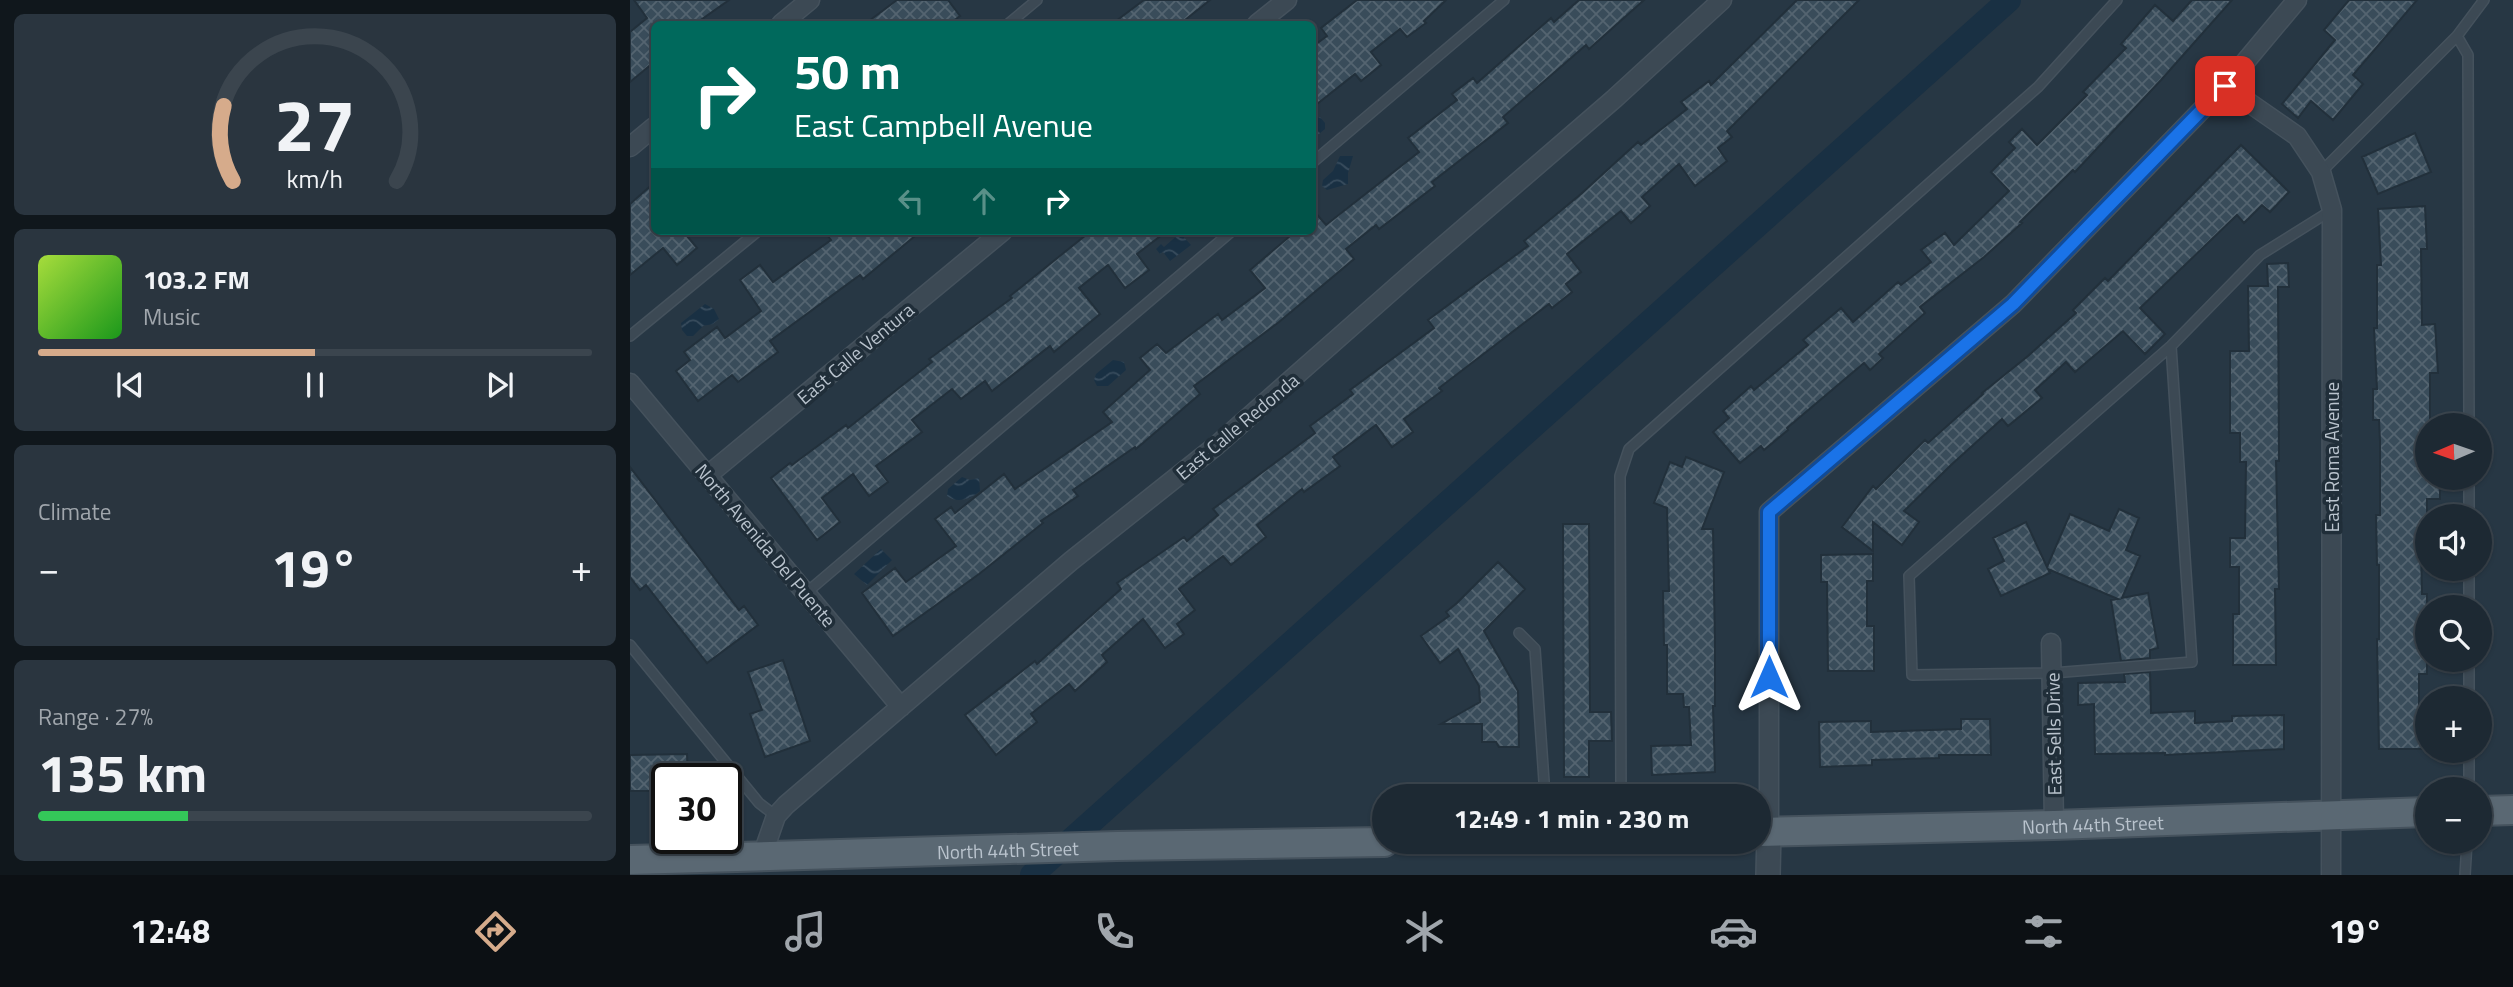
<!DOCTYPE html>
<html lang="en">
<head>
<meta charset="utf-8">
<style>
	body { margin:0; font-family:"Titillium Web",sans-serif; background:#2a353f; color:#f1f3f6; height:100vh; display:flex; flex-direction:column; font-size:26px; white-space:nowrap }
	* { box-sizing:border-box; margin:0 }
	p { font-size:23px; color:#a0a6ac }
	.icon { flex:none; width:38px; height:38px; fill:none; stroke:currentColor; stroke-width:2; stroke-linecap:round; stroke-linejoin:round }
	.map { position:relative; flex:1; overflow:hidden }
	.side { display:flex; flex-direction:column; gap:14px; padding:14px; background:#10171c; width:630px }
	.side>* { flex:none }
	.top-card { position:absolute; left:21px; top:21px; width:665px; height:214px; border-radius:10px; box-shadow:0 2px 5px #0004,0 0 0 2px #3b454e; background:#00695c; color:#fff; overflow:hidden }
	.needle { width:46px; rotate:268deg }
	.buttons { position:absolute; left:1785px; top:413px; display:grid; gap:14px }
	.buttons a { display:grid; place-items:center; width:77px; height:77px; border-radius:50%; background:#1d2933; box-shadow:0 2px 5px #0004,0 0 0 2px #3b454e; font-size:35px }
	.speed { position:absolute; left:21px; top:763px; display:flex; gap:14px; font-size:35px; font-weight:700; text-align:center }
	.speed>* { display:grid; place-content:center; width:91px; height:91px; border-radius:50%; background:#1d2933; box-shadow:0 2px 5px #0004,0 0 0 2px #3b454e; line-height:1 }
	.speed .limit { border:4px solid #111; border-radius:10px; background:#fff; color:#111 }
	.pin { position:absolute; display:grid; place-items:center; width:60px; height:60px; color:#fff; margin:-30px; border-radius:14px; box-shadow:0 4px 10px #0006 }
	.me { position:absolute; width:77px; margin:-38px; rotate:0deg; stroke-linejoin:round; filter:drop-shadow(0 0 5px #0008) }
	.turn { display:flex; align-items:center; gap:24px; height:147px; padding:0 28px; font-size:32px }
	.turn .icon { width:91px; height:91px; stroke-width:2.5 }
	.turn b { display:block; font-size:49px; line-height:60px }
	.lanes { display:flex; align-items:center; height:66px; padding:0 28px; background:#0003; justify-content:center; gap:35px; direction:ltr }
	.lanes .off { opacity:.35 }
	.big { font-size:52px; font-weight:700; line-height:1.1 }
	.side .widget { flex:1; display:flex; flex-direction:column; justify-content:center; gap:10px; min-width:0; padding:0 24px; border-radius:10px; background:#2a353f }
	.side .dial { align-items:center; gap:0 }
	.dial svg { height:182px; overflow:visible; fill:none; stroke:#3b454e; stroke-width:7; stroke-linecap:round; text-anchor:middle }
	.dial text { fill:#f1f3f6; stroke:none }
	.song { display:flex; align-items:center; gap:21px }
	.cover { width:84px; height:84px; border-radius:10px; background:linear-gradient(135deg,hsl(80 70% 55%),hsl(120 70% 35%)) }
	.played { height:7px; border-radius:4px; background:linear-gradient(90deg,#d6ab8b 50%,#3b454e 50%) }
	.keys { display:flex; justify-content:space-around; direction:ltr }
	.heat { display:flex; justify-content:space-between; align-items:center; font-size:38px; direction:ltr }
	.charge { height:10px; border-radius:5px; background:linear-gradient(90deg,#34c759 27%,#3b454e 0) }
	.trip { position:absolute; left:742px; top:784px; width:399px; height:70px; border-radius:35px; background:#1d2933; box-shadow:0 2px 5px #0004,0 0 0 2px #3b454e; font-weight:700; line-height:70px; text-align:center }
	.tab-bar { display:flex; height:112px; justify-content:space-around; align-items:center; background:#0c1014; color:#a0a6ac }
	.tab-bar .icon { width:49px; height:49px }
	.tab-bar .active { color:#d6ab8b }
	.tab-bar b { font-size:32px; color:#f1f3f6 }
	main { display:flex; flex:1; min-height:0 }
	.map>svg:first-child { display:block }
	.water { fill:url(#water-waves) }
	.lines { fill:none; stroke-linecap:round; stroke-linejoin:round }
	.canal { stroke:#193043; stroke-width:24 }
	.building { fill:url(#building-cross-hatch); stroke:#22303b; stroke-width:2 }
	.service-casing { stroke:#45525d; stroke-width:12 }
	.minor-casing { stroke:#45525d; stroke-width:21 }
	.tertiary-casing { stroke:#45525d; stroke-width:26 }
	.primary-casing { stroke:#45525d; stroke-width:32 }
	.service { stroke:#3c4954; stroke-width:9 }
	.minor { stroke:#3c4954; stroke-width:18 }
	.tertiary { stroke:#3c4954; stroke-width:23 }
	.primary { stroke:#5a6873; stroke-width:28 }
	.route-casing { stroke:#114b97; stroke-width:18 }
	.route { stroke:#1a73e8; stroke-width:12 }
	.labels { text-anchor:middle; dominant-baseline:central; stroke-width:7; stroke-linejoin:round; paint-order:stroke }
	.street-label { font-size:19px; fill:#b9c3cd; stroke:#202e39 }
</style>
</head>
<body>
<main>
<section class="side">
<div class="widget dial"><svg viewBox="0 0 100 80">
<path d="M14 69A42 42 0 1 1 86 69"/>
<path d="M14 69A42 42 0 0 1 10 36" stroke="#d6ab8b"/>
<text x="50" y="56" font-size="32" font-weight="700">27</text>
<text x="50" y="72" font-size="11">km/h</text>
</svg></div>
<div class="widget">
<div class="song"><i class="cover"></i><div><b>103.2 FM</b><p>Music</p></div></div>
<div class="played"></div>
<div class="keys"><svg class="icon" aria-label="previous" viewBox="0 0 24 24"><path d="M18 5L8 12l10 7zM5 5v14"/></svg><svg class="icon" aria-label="pause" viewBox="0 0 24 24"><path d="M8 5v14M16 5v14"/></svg><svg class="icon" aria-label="next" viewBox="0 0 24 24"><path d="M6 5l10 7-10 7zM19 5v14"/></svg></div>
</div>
<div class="widget"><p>Climate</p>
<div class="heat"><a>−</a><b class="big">19°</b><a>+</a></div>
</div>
<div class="widget"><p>Range · 27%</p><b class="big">135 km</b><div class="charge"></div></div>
</section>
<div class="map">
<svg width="1883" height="875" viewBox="0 0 1883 875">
	<defs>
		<pattern id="water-waves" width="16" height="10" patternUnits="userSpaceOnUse" patternTransform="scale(1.75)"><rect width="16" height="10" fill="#193043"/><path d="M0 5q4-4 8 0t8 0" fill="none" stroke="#384c5d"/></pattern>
		<pattern id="building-cross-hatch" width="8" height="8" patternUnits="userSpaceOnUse" patternTransform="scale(1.75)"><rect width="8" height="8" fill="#394c5a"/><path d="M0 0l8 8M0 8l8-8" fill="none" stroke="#546470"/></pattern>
	</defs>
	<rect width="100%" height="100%" fill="#273744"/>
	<path class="water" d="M690 117 695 123V129L683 139V119Z
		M710 156H723L718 173V184L697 190 692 186 693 180 703 171Z
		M550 233 561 245 540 261 533 252 530 254 526 249 531 244 534 247Z
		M75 304 84 309 89 319 83 324 73 326 63 336H57L52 330 51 323Z
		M483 360 494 362 496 370 478 386H467L464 380 466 374Z
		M332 477 340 480 349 478 350 491C341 499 327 504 317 496L318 489Z
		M251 549 262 560 237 585 224 574Z"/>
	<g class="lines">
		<path class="canal" d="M402 875 1379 0"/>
	</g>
	<path class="building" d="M4 0H99L65 24H24V62L0 82V32L17 18Z
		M267 0H318L330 16 319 24H235Z
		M514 0H580L550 24H482Z
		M727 0H816L794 21 796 23 777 37 770 29 741 52 751 65 731 81 725 74 682 108V47L697 36 691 28Z
		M949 0H1014L959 49 956 45 873 117 878 123 802 182 805 186 749 229 746 225 716 249 724 259 649 322 564 386 570 394 506 449 505 447 443 490 448 496 411 521 413 523 349 574 263 636 232 593 265 568 276 582 326 546 305 519 321 507 325 513 374 474 385 489 482 422 473 412 520 370 510 358 527 344 536 353 588 314 592 320 635 288 620 270 666 231H682V209L696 225 789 152 778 138 827 100 822 94 843 78 847 83 921 18 924 22Z
		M1167 0H1229L1097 131 1102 137 1088 148 1097 161 1065 186 1049 164 1012 197 1020 206 1001 223 991 211 937 254 951 272 936 284 942 292 922 308 919 304 809 388 812 391 774 419 783 432 762 447 746 425 703 457 710 466 674 492 672 489 627 525 636 537 601 565 593 556 549 589 565 610 547 624 554 634 535 648 513 619 472 655 477 662 445 691 439 684 401 714 407 722 366 755 335 715 405 661 407 664 491 589 487 583 554 537 557 541 588 515 583 509 685 433 680 426 723 394 720 390 804 328 798 320 898 246 894 241 951 194 1008 142 1011 145 1057 109 1051 102 1079 81 1081 85Z
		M1562 0H1602L1531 80 1445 172 1443 170 1390 222 1392 223 1354 257 1290 307 1295 313 1249 354 1253 358 1240 370 1234 363 1157 428 1158 430 1134 450 1131 446 1110 463 1083 432 1099 418 1093 411 1121 386 1124 390 1178 345 1173 340 1211 308 1223 322 1268 282 1271 285 1301 262 1291 250 1315 233 1324 245 1379 191 1361 172 1385 148 1379 142 1392 129 1407 145 1457 95 1453 92 1496 48 1491 44 1525 5 1543 21Z
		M1719 0H1787L1723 75 1733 84 1703 120 1681 101 1668 118 1652 104 1705 40 1694 30Z
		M1785 133 1801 172 1748 194 1732 157Z
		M1611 145 1659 192 1640 212 1632 205 1614 223 1607 215 1510 308 1535 334 1515 354 1493 331 1445 372 1436 362 1405 390 1412 398 1378 426 1372 419 1321 465 1274 511 1289 522 1272 545 1243 522V551L1212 527 1243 486 1246 489 1295 440 1298 443 1353 394 1352 393 1398 356 1446 313 1443 310 1475 278 1478 281Z
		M24 183V231H53L67 248 47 265 33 248 0 275V204Z
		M1795 206 1797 249H1791L1792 325 1805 324 1808 373H1800V425H1797V478H1810V499H1797V546L1791 547 1792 594H1797V674H1789V722H1797V749H1749L1747 639H1749V565H1747L1746 515H1750V441L1749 420H1743V389H1747L1744 328H1747V265H1751L1748 209Z
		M194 231H291L233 279 230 275 140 341 148 352 108 382 102 375 68 401 46 371 60 360 54 352 87 327 95 338 131 311 110 280 130 265 143 282 201 240Z
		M461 231H537L507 254 519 270 495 288 478 265 449 288 470 314 424 352 420 346 362 391 355 381 331 399 322 389 282 420 292 432 246 466 258 482 239 496 223 474 192 498 210 522 187 540 141 478 160 463 162 465 216 425 218 428 302 362 299 359 382 298 380 296Z
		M1658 263 1659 287H1648L1649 461H1646L1649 589H1645L1646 665H1603V614H1609V567H1600V538H1615L1616 462H1610V433H1600V351H1619L1618 286H1638L1637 264Z
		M1056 457 1094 472 1072 529H1083L1085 644V706H1083L1085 772 1022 775 1021 746 1061 745 1059 707H1054L1053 694H1037V645H1034L1033 591H1039L1037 508 1024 503 1040 462 1052 467Z
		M0 467 109 610 114 606 128 625 77 663 16 585 10 590 0 577Z
		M1489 509 1509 518 1496 550 1510 556 1492 598 1518 593 1528 648 1520 650V658L1491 661 1481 600 1488 599 1418 569 1420 573 1371 596 1358 569 1374 561 1363 538 1396 522 1417 567 1440 514 1479 531Z
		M933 524H959L960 712H981L982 741H959V777H934Z
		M1243 554V581H1237V626H1244V671H1198L1197 582H1191V555Z
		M868 562 895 589 854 631 888 691 889 747H869L866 742H852V724H811L850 702 849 686 828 649 810 663 791 636 819 616 816 612 827 603Z
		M153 660 180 741 135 757 120 714 132 710 118 672Z
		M1520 672 1521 713 1565 711V723L1602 721V716L1654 715V749L1535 755V753L1465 754 1464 704 1448 705V683L1495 682 1494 674Z
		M1331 719H1360L1361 755H1309V758L1242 760V765L1190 767 1189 722 1241 721V732L1331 729Z
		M57 754 58 779H37V791H0V755Z"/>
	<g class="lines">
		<g class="service-casing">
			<path id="service" d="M378 24 407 0
				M1827 36 1838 55 1839 425
				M682 163 874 0
				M1691 172 1827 36 1854 0
				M0 336 128 231
				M1541 346 1562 662 1422 673 1282 675 1279 576 1541 346 1630 255 1702 210
				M1839 516V478
				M176 593 602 231
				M1839 607V569
				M889 633 905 649 915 796
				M0 645 129 803 146 816
				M1839 698V660
				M1839 789V751
				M991 796 990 476 999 449 1408 87 1487 0
				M1835 875 1837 842"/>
		</g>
		<g class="minor-casing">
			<path id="minor" d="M151 24 180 0
				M627 24 657 0
				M1595 86 1667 136 1691 172 1702 210 1701 875
				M0 147 24 127
				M0 383 271 707
				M78 475 373 231
				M1421 643 1424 825
				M1139 831V512L1383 304 1595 86 1667 0
				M132 856 146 816 156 805 441 561 587 445 782 273 984 99 1092 0"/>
		</g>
		<g class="tertiary-casing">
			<path id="tertiary" d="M1138 875 1139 831"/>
		</g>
		<g class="primary-casing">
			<g id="primary">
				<path d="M1850 811 1883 810"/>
				<path id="s1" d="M1129 832 1424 825 1797 812"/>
				<path id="s2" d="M0 860 487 846 754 842"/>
			</g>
		</g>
		<use href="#service" class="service"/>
		<use href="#minor" class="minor"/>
		<use href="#tertiary" class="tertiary"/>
		<use href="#primary" class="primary"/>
	</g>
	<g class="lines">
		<g class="route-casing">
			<path id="route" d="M1139 677V512L1383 304 1595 86"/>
		</g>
		<use href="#route" class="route"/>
	</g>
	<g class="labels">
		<g class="street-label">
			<text transform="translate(225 353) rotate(-40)">East Calle Ventura</text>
			<text transform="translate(607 426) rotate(-40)">East Calle Redonda</text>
			<text transform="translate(1701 457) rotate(-90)">East Roma Avenue</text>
			<text transform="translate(136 545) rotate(50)">North Avenida Del Puente</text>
			<text transform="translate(1423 734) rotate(-91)">East Sells Drive</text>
			<text stroke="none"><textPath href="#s1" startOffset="334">North 44th Street</textPath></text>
			<text stroke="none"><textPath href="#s2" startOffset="378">North 44th Street</textPath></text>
		</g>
	</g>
</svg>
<div class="buttons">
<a><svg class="needle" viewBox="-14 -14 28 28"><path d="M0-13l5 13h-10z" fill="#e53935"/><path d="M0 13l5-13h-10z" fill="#a0a6ac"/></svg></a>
<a><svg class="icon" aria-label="sound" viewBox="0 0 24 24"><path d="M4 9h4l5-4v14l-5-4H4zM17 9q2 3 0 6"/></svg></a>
<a><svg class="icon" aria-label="search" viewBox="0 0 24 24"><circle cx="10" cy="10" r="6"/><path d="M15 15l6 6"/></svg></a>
<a>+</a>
<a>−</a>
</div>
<div class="speed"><div class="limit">30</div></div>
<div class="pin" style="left:1595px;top:86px;background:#d93025"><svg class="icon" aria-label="arrive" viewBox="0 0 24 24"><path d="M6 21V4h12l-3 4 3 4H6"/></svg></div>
<svg class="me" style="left:1139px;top:677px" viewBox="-20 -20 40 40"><path d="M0-17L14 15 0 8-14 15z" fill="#1a73e8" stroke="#fff" stroke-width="4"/></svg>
<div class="trip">12:49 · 1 min · 230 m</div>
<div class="top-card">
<div class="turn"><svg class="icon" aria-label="right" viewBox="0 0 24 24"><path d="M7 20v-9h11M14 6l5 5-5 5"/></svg><div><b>50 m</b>East Campbell Avenue</div></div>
<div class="lanes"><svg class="icon off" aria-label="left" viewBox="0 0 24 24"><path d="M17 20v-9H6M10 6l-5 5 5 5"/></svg><svg class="icon off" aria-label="ahead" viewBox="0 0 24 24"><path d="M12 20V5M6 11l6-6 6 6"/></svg><svg class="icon" aria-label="right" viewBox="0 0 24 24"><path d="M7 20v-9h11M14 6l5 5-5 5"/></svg></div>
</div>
</div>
</main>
<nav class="tab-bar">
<b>12:48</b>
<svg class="icon active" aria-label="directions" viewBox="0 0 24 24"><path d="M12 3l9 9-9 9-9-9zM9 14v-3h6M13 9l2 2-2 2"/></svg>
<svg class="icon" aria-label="music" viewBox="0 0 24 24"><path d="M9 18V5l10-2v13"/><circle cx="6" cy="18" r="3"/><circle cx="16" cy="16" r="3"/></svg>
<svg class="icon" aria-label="phone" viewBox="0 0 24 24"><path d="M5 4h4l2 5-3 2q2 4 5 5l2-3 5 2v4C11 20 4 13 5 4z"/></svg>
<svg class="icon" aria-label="climate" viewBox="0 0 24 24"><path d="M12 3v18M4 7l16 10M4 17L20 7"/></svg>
<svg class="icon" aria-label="car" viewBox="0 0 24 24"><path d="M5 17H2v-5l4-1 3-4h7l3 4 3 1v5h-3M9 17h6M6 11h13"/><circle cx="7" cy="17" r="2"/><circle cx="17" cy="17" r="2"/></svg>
<svg class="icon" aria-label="filters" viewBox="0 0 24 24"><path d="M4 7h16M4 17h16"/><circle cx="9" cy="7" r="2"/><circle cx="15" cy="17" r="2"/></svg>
<b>19°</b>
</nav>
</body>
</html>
